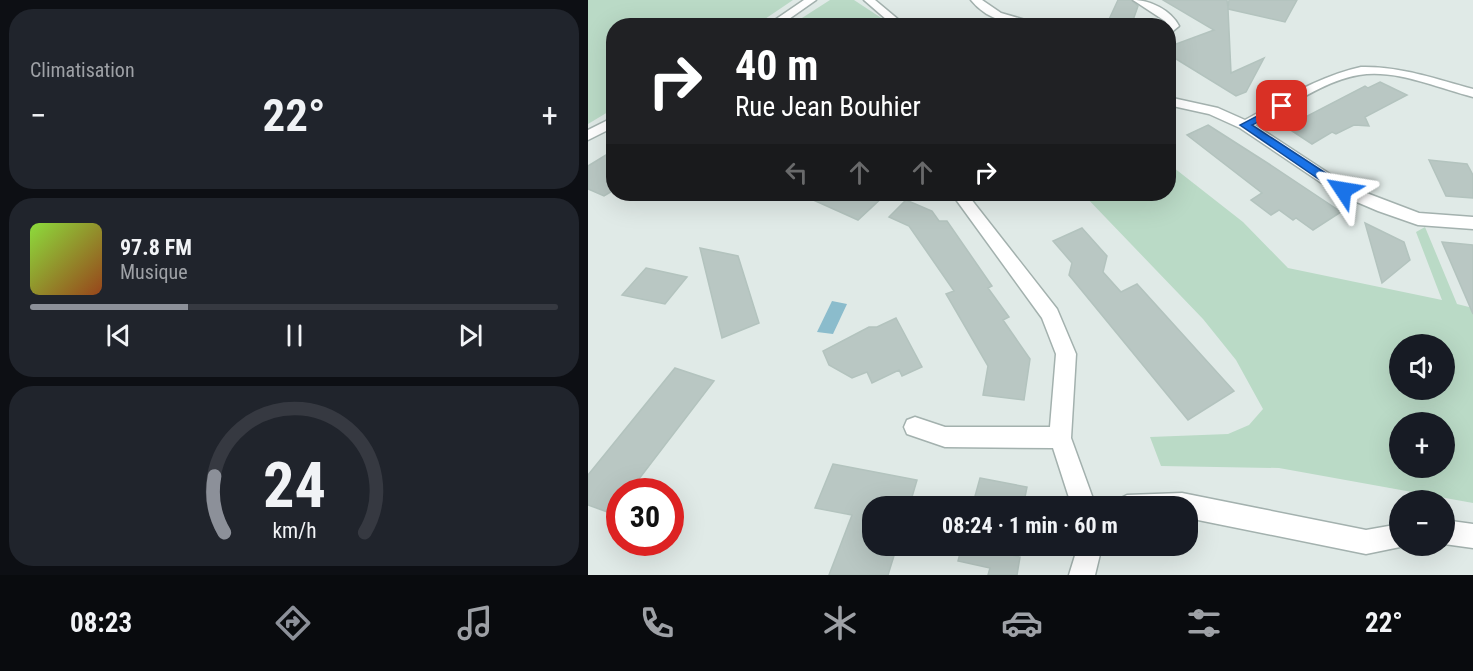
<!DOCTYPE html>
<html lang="fr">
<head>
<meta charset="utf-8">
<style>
	body { margin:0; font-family:"Roboto Condensed",sans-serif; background:#20242c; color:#f1f3f6; height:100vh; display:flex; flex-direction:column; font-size:22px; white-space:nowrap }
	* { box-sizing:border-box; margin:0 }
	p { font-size:20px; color:#9ea1a6 }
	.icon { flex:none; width:33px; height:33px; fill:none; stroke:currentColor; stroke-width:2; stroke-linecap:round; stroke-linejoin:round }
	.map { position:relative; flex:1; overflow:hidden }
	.side { display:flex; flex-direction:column; gap:9px; padding:9px; background:#0d0f14; width:588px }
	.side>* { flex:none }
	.top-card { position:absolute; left:18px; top:18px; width:570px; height:183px; border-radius:24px; box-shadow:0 6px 24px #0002; background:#202124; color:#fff; overflow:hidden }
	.buttons { position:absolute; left:801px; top:334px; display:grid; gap:12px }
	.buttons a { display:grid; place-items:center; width:66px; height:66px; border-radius:50%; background:#171b24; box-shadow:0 6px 24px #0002; font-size:30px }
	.speed { position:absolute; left:18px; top:478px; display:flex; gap:12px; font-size:30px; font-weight:700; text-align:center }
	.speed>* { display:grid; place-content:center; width:78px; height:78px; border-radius:50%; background:#171b24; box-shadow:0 6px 24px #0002; line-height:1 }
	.speed .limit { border:9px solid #d22; background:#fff; color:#111 }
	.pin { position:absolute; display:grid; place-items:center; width:51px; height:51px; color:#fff; margin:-26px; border-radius:12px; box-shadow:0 3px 9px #0006 }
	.me { position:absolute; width:66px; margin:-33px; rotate:303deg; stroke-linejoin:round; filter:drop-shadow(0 0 4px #0008) }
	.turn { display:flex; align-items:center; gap:21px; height:126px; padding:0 30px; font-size:27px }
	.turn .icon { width:78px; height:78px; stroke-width:2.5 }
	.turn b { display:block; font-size:42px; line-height:51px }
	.lanes { display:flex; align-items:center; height:57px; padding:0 30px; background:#0003; justify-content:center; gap:30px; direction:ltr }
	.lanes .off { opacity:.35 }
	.big { font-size:45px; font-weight:700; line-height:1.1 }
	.side .card { flex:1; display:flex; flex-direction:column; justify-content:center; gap:9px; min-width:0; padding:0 21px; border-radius:24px; background:#20242c }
	.side .dial { align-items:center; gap:0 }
	.dial svg { height:156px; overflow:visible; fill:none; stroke:#363941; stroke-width:7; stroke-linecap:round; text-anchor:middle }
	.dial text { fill:#f1f3f6; stroke:none }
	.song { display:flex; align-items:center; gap:18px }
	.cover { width:72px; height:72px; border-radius:9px; background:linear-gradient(135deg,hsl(90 70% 55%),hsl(20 70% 35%)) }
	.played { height:6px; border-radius:3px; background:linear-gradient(90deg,#8c9099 30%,#363941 30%) }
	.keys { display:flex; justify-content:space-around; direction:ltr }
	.heat { display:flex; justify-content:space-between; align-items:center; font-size:33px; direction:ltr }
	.trip { position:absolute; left:274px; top:496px; width:336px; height:60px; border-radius:24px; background:#171b24; box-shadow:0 6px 24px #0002; font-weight:700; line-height:60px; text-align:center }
	.tabs { display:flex; height:96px; justify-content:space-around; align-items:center; background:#090b0e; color:#9ea1a6 }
	.tabs .icon { width:42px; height:42px }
	.tabs .current { color:#8c9099 }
	.tabs b { font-size:27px; color:#f1f3f6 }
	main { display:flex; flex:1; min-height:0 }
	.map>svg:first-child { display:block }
	.green { fill:#badac6; fill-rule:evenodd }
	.water { fill:#8bbccc }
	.building { fill:#b9c7c3; stroke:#b3c3be; stroke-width:1.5 }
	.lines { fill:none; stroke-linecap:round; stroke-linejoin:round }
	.minor-casing { stroke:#a3b1ae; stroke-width:3 }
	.tertiary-casing { stroke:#a3b1ae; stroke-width:3 }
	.minor { fill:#fff; fill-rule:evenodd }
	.tertiary { fill:#fff; fill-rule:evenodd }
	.route { fill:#1a73e8; stroke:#114b97; stroke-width:1.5 }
</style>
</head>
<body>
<main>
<section class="side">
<div class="card"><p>Climatisation</p>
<div class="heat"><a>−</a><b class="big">22°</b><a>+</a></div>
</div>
<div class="card">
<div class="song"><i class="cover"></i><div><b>97.8 FM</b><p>Musique</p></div></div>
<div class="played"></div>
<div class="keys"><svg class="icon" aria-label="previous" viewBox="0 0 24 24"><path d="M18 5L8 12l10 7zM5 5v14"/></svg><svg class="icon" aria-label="pause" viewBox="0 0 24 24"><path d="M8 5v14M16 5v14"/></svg><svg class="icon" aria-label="next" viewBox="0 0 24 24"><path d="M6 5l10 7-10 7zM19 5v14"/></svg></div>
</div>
<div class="card dial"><svg viewBox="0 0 100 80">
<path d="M14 69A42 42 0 1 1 86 69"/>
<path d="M14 69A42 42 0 0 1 9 40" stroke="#8c9099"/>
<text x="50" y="56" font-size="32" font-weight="700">24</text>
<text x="50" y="72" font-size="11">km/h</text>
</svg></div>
</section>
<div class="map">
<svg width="885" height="575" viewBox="0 0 885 575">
	<rect width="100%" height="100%" fill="#e0eae7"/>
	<path class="green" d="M0 0H205L168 25 26 26 25 109 0 124Z
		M242 0H266L304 25H203Z
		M581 164 655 222 700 268 854 300 828 232 837 227 869 304 885 308V503L691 468 573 466 562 437 640 434 661 425 675 409 648 360 615 319 495 194H580ZM812 345H856V390H812ZM812 423H856V468H812Z"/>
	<path class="water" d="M244 301 259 304 245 334 229 332Z"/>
	<path class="building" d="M530 0H543L550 6 543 26H518Z
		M575 0H639L640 8 641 0H709L697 22 640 9 643 73 676 58 658 92 648 96 580 54V47L626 30Z
		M792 82 819 95 777 117 781 126 766 125 748 134 744 132 724 144 698 127 777 86 780 88Z
		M620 125 681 164 753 212 725 230 708 218 705 220 691 210 683 215 663 200 674 193 599 135Z
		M26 150V190L16 196 0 189V166Z
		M841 160 879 164 885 175V198L858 196Z
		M212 194H298L270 220Z
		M318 200 344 211 351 221H359L404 286 400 288 421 317 415 320 442 359 436 400 395 395 400 366 358 294 366 291 321 226 301 217Z
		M777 223 816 242 822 260 794 283Z
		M494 228 519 256 515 272 533 292 549 284 646 391 600 420 481 275 484 263 465 241Z
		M854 242 885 245V314Z
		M112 248 150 256 171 323 134 338Z
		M58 268 99 277 77 304 34 295Z
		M308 318 334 367 314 376 311 370 284 383 279 372 264 378 241 365 235 351 281 327H289Z
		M87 368 126 381 41 492H32V505L25 514 0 505V475Z
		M245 464 329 480 321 507H285V546H309L300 575H241L264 515 227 508Z
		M392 478 439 487 435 507H384Z
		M374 546H427L426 556 432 557 429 575H400L402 568 370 561Z"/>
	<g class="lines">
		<g class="minor-casing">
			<path id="minor" d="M276 0H287L318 26H306Z
				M383 0H394L413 13 458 26C431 26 401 23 383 0Z
				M545 0C562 0 583 10 591 26L580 35V26L577 21Z
				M773 67C812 66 848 79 885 89V97C849 88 809 69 771 75 735 81 699 108 667 125L760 186 831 213 885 217V229L830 225 790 211 750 194 652 128 621 114 580 105V97L630 108 657 120C694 100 731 76 773 67Z
				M364 194H379L469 309 488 354 483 438 508 507H484L465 448 357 447 319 434 316 427 319 420 327 417 357 427H462L468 354 454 318Z
				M594 493 778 530 812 524V546H817L778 554 600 518V507H527L531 499 539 495Z
				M856 520 885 524V548L856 544Z
				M490 546H514L507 575H481Z"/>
		</g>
		<g class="tertiary-casing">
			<path id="tertiary" d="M216 0H228L191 26H178Z
				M26 117V127L0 140V130Z"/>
		</g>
		<use href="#minor" class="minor"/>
		<use href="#tertiary" class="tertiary"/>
	</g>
	<path class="route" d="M694 103 699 106 698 108 664 125 759 187V193H751L652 125Z"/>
</svg>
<div class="buttons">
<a><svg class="icon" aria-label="sound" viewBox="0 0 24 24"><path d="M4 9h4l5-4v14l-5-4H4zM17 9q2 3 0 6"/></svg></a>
<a>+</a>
<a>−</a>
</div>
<div class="speed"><div class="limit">30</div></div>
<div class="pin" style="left:694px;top:106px;background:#d93025"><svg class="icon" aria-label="arrive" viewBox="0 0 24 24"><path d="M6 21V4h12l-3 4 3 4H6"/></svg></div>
<svg class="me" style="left:755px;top:190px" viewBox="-20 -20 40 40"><path d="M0-17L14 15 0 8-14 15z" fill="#1a73e8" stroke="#fff" stroke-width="4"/></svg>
<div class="trip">08:24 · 1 min · 60 m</div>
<div class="top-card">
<div class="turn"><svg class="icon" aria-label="right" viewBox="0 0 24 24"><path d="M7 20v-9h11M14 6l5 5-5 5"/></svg><div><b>40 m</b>Rue Jean Bouhier</div></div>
<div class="lanes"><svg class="icon off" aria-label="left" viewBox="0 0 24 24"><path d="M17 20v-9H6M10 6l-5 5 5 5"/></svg><svg class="icon off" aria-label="ahead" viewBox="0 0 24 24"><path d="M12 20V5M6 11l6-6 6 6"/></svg><svg class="icon off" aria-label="ahead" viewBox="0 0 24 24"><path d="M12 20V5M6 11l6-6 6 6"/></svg><svg class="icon" aria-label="right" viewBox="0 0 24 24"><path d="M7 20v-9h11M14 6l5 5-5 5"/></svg></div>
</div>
</div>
</main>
<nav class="tabs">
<b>08:23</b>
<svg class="icon current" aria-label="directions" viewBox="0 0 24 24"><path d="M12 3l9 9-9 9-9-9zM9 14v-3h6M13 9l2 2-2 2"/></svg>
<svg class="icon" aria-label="music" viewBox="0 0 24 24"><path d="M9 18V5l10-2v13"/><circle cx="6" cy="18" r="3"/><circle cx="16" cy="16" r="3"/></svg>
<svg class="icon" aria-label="phone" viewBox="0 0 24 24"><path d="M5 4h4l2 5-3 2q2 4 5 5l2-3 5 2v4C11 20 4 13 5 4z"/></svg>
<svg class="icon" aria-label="climate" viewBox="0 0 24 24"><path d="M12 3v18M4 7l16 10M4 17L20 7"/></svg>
<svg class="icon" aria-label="car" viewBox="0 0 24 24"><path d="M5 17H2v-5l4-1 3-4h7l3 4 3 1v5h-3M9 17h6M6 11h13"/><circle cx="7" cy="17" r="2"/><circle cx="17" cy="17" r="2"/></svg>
<svg class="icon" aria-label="filters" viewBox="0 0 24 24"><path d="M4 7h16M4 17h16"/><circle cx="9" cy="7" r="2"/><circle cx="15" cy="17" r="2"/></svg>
<b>22°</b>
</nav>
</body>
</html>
